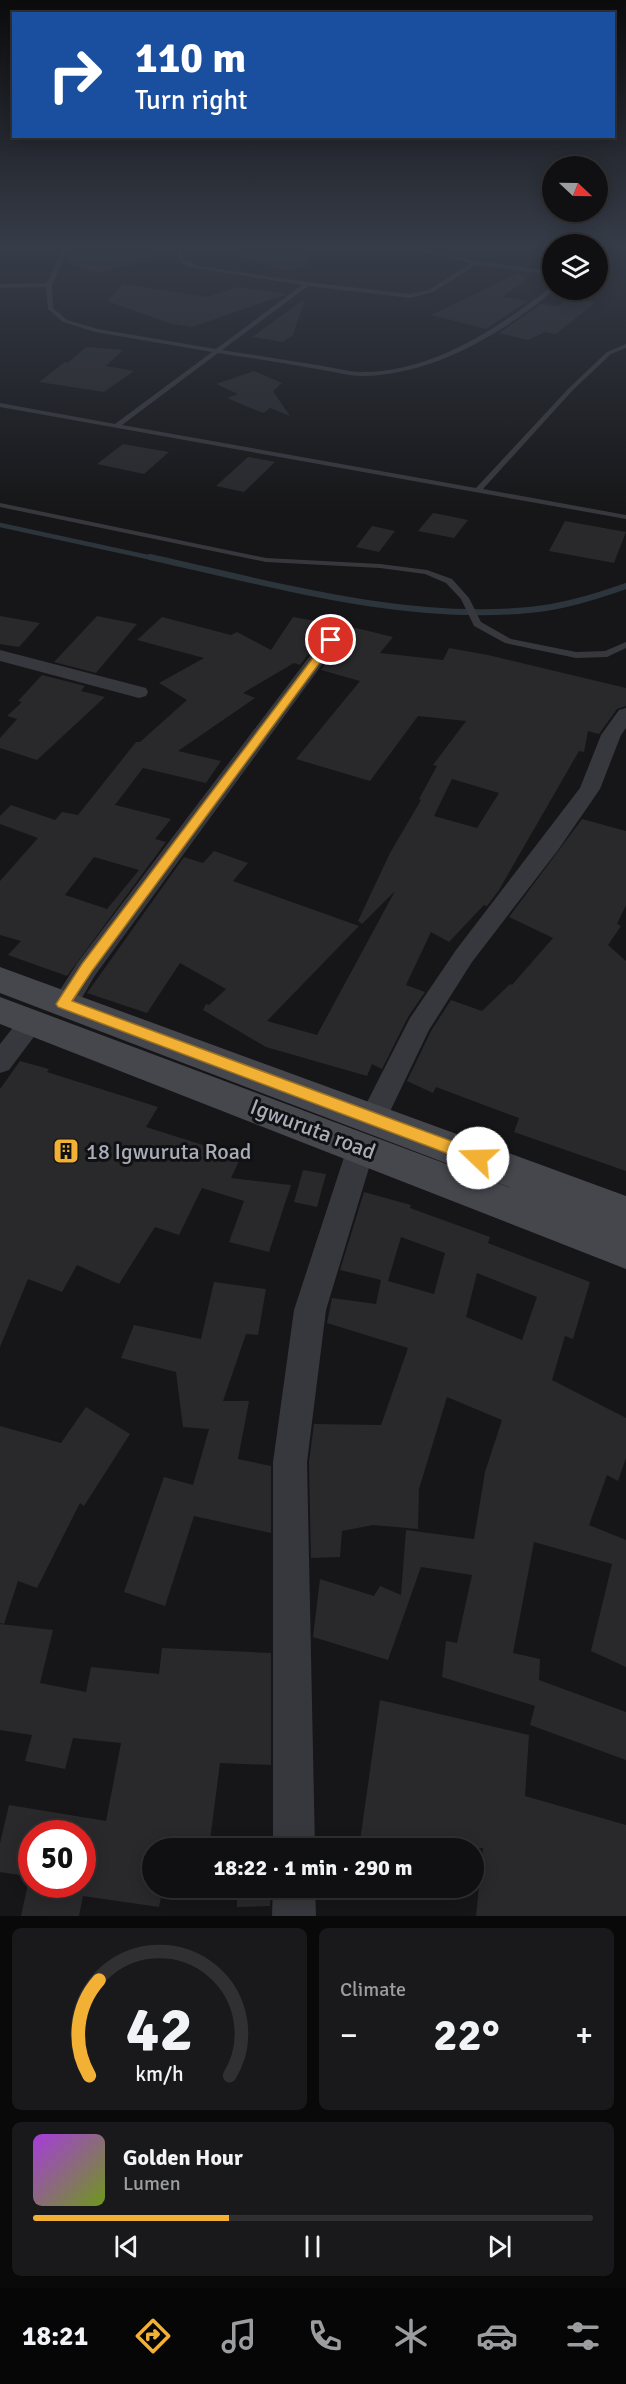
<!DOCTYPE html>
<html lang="en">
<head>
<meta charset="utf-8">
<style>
	body { margin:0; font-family:Signika,sans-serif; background:#19191b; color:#f1f3f6; height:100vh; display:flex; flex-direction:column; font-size:22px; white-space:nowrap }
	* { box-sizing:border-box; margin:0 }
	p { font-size:20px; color:#9c9d9f }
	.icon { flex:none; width:33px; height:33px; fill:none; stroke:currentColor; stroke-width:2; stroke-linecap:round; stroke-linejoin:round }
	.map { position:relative; height:1916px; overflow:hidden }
	.sheet { display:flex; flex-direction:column; gap:12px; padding:12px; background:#09090a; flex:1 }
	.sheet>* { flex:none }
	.hud { position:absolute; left:12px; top:12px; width:603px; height:126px; border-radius:0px; box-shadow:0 3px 15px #0003,0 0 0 2px #303032; background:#1a4fa0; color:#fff; overflow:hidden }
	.needle { width:39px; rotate:112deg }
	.controls { position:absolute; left:542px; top:156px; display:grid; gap:12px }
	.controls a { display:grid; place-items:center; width:66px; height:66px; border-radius:50%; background:#101012; box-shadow:0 3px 15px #0003,0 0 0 2px #303032; font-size:30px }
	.speed { position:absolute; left:18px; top:1820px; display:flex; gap:12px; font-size:30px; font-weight:700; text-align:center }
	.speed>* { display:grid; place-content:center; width:78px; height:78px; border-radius:50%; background:#101012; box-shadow:0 3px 15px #0003,0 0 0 2px #303032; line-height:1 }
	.speed .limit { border:9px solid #d22; background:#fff; color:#111 }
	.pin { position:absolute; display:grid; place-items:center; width:51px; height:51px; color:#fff; margin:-26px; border:3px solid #fff; border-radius:50%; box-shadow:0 2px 6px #0007 }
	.me { position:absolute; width:66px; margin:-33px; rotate:291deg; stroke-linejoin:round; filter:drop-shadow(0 0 4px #0008) }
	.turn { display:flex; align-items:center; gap:21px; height:126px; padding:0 24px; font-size:27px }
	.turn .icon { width:78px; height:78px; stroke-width:2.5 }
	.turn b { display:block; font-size:42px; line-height:51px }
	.big { font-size:45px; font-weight:700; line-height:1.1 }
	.sheet .card { flex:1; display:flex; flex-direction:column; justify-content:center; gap:9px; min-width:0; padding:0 21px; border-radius:9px; background:#19191b }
	.sheet .dial { align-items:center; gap:0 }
	.dial svg { height:156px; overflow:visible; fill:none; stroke:#303032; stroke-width:7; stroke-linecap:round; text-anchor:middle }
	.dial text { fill:#f1f3f6; stroke:none }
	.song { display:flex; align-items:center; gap:18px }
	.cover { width:72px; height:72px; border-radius:9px; background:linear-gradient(135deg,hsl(280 70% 55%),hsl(80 70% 35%)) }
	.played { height:6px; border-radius:3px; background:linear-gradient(90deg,#f2b134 35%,#303032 35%) }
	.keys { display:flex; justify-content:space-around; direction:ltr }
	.heat { display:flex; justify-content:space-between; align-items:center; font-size:33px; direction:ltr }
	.sheet .tiles { flex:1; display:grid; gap:12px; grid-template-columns:1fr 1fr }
	.card:last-child { grid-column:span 2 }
	.trip { position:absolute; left:142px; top:1838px; width:342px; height:60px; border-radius:30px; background:#101012; box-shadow:0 3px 15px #0003,0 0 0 2px #303032; font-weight:700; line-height:60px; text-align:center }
	.dock { display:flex; height:96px; justify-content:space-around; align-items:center; background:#060607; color:#9c9d9f }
	.dock .icon { width:42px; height:42px }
	.dock .current { color:#f2b134 }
	.dock b { font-size:27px; color:#f1f3f6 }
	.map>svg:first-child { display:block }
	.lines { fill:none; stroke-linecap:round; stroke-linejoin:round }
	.stream-far1 { stroke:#2c353c; stroke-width:4.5 }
	.stream { stroke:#2c353c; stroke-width:6 }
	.building { fill:#29292c; fill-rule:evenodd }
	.service { fill:#37383d; fill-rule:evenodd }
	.minor { fill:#37383d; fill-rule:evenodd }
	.secondary { fill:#45474d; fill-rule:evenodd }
	.route { fill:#f2b134; stroke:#9d7322; stroke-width:1.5 }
	.labels { text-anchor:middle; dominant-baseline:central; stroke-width:6; stroke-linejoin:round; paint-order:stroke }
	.street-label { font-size:22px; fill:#a8adb8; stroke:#111113 }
	.poi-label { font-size:22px; fill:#a8adb8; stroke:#111113; text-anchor:start }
</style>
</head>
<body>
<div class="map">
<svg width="626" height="1916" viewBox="0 0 626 1916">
	<rect width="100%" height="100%" fill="#161618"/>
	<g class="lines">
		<path class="stream-far1" d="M0 525 157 559"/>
		<path class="stream" d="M150 557C273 584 402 622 529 610 563 607 594 597 626 586"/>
	</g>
	<path class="building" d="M104 245H173L174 251 98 273 65 262 68 255Z
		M224 245H306L309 264 291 271 223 252Z
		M519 273 526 279 503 297 528 301 486 329 431 315Z
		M123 284 207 297 238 287 287 294 192 327 172 324 107 301Z
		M305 299 293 335 283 342 252 337Z
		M567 299 596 302 556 334 545 332 528 340 499 333 541 304 558 306Z
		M86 347 123 350 106 366 134 371 104 392 39 382 65 362 68 363Z
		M254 371 282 383 273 391 290 416 270 408 264 413 258 411 227 398 238 394 216 384Z
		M123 444 169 452 144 474 97 464Z
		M248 457 275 462 244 492 216 486Z
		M433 513 444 515 468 520 454 538 418 531Z
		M565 521 626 532 614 563 549 551Z
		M372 526 395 531 379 552 356 547Z
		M0 616 40 623 19 647 0 644Z
		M97 616 137 624 96 673 54 662Z
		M162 617 231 635 237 632 271 650 293 617 356 628 393 637 380 653 443 660 449 648 488 655 626 688V706L617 709 599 734 588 731 584 752 579 751 499 890 487 906 484 905 449 942 431 932 406 985 425 992 408 1017 382 1069 372 1064 367 1076 266 1047 203 1010 206 1004 209 1005 226 989 180 963 147 1013 87 993 184 857 203 863 214 851 248 863 233 881 359 926 267 1021 317 1035 395 891 362 924 358 921 390 853 421 800 419 799 437 766 433 765 466 721 418 716 370 781 296 759 360 681 321 670 342 641 337 634 323 635 300 665 294 663 243 693 255 698 178 751 221 761 206 783 143 768 115 805 171 819 155 839 166 842 67 976 8 955 21 941 0 935V881L38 838 0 824V816L11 805 55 820 62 812 78 815 136 742H140L187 700 159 683 204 658 137 640ZM452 779 499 793 477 828 434 816ZM94 857 139 870 107 909 65 895Z
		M42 675 85 686 81 691 105 697 37 760 0 748V738L17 719 7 716 22 702 18 701Z
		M582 819 626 831V905L617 924 621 926 608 945 626 961V1171L514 1132 519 1118 436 1087 433 1093 407 1081 431 1031 451 1000 482 1011 510 984 512 985 553 938 509 917Z
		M20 1061 49 1069 47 1072 158 1107 146 1127 241 1157 231 1178 291 1185 269 1252 229 1242 244 1201 202 1188 179 1235 155 1227 119 1284 77 1265 62 1292 28 1279 0 1347V1089Z
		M303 1170 326 1174 317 1207 294 1202Z
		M364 1192 411 1205 410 1208 490 1237 488 1243 590 1282 573 1339 565 1336 552 1380 626 1418V1458L618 1481 607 1475 589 1525 626 1540V1667L591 1651 612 1564 534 1542 513 1653 540 1659 539 1680 626 1712V1760L530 1725 535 1706 442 1677 446 1641 457 1643 472 1575 421 1567 388 1660 313 1637 320 1579 374 1596 380 1586 401 1595 406 1530 474 1539 485 1472 502 1420 447 1397 419 1489 418 1529 373 1525 342 1531 340 1557 311 1558 309 1462 314 1424 381 1425 408 1348 327 1323 332 1298 376 1304 381 1280 340 1270ZM401 1237 445 1253 434 1294 388 1281ZM477 1273 537 1297 522 1340 466 1317Z
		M214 1282 266 1289 258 1335 246 1334 223 1401H249L238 1459 271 1466V1533L194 1516 165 1606 124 1592 164 1477 193 1485 209 1429 183 1427 176 1372 121 1358 134 1325 201 1339Z
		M86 1407 130 1434 84 1506 80 1503 37 1588 18 1581 4 1624 0 1623V1426L61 1443Z
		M0 1624 53 1630 40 1683 86 1692 91 1667 159 1674 162 1648 271 1653V1765L220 1763 209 1848H153V1887H163L159 1907 83 1896 79 1916H21L28 1884H82V1833H32V1877L0 1872V1843L9 1805 106 1821 121 1743 73 1738 65 1769 25 1761 32 1735 0 1730Z
		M380 1700 529 1735 525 1796 626 1825V1916H476L483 1848H359Z
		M271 1840V1848H237V1843Z
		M237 1887H271L270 1906 237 1907Z"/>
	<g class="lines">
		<path class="service" d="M65 245H70L52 285 53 308 67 320 98 329 216 349 302 285 190 267C179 263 176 257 177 245H181L184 259 198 266 307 282 410 294 429 290 471 263 425 252 421 245H426L429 250 475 261 552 271V275L476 265 433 292 410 298 308 286 222 350C254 355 285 360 317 365 331 367 347 372 362 372 433 372 496 329 550 288L554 290C502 334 433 375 362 376 348 376 332 371 317 369 284 363 251 358 218 353L122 425 476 488 569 388 607 352 626 344V348L611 354 573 390 483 489 626 515V519L0 407V403L115 424 212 352 95 332 63 322 48 309 46 287 0 288V284L47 283Z
			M0 503 266 558 380 564 427 570 452 579 469 598 481 622 511 639 576 652 605 651 626 642V648L607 657 576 658 505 643 474 626 461 599 446 583 425 574 380 568 266 562 0 507Z"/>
		<path class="minor" d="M331 635 337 636 340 640 96 974C85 990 76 1018 54 1011L51 1004 78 962 325 636Z
			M0 650 146 688 148 692 146 696 139 698 0 661Z
			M626 708V728L621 735 600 789 558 850 472 962 429 1030 383 1126 373 1129 363 1126 359 1118 410 1018 456 950 580 788 601 735 619 710Z
			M32 1012 41 1015 45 1022 9 1070 0 1073V1044L23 1015Z
			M361 1136 371 1140 375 1148 326 1310 307 1462 315 1848H273V1462L294 1310 347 1148 351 1140Z
			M273 1887H315L316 1916H272Z"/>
		<path class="secondary" d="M0 967 626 1196V1269L0 1024V997L511 1188 0 993Z"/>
	</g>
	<linearGradient id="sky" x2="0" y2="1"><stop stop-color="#0c0c0d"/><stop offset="0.48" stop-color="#363c48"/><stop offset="1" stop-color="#363c48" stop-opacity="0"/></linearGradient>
	<rect width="626" height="513" fill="url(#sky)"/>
	<path class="route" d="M331 637 335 638V642L92 971 72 1001 484 1153 486 1158 484 1163 478 1165 58 1007 56 1004 82 964 328 638Z"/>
	<defs>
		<g id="building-square" transform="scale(1.35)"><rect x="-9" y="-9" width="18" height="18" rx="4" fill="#f2b134" stroke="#111113"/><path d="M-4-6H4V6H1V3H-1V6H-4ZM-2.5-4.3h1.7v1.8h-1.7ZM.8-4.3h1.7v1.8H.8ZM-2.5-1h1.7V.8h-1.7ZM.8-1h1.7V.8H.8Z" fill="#111"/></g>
	</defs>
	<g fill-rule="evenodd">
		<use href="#building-square" x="66" y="1151"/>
	</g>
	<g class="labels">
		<g class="street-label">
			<text transform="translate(313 1129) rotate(21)">Igwuruta road</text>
		</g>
		<g class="poi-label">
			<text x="86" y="1151">18 Igwuruta Road</text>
		</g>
	</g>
</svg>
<div class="controls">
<a><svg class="needle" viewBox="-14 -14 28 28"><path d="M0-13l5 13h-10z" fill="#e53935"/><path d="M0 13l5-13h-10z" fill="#9c9d9f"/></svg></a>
<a><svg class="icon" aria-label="layers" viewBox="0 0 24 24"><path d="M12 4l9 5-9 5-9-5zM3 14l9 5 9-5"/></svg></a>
</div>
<div class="speed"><div class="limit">50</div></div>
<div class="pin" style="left:331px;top:640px;background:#d93025"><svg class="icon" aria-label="arrive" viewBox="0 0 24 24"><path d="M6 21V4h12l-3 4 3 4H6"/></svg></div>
<svg class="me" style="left:478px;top:1158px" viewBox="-20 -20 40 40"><circle r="19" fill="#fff"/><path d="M0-13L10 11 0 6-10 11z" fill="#f2b134"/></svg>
<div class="trip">18:22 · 1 min · 290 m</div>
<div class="hud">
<div class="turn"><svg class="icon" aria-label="right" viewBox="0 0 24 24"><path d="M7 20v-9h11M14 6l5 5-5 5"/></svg><div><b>110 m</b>Turn right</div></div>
</div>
</div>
<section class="sheet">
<div class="tiles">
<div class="card dial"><svg viewBox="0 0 100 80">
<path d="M14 69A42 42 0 1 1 86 69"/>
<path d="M14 69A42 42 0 0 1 19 20" stroke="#f2b134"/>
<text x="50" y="56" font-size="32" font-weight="700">42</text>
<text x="50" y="72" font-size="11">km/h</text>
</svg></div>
<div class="card"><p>Climate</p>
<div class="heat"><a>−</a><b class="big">22°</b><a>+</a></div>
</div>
<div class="card">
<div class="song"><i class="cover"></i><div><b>Golden Hour</b><p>Lumen</p></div></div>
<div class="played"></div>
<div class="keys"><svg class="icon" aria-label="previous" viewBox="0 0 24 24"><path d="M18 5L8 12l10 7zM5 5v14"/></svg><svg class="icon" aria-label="pause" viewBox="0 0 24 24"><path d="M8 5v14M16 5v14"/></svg><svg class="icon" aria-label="next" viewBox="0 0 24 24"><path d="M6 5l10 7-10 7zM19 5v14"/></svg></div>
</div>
</div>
</section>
<nav class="dock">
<b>18:21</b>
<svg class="icon current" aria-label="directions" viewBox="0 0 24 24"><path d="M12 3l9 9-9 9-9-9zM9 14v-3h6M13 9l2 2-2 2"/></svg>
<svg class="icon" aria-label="music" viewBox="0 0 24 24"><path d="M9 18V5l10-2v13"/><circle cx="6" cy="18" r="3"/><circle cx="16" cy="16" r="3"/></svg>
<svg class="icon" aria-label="phone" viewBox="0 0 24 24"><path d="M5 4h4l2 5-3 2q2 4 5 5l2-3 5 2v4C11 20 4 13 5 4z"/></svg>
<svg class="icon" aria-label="climate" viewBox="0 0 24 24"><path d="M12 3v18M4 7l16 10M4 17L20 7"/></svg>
<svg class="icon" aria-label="car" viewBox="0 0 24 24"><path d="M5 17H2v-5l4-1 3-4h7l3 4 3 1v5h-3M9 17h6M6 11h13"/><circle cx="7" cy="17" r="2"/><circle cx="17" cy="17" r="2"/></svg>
<svg class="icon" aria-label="filters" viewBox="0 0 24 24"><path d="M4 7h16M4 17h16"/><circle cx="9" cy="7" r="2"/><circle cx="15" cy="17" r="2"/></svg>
</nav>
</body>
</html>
